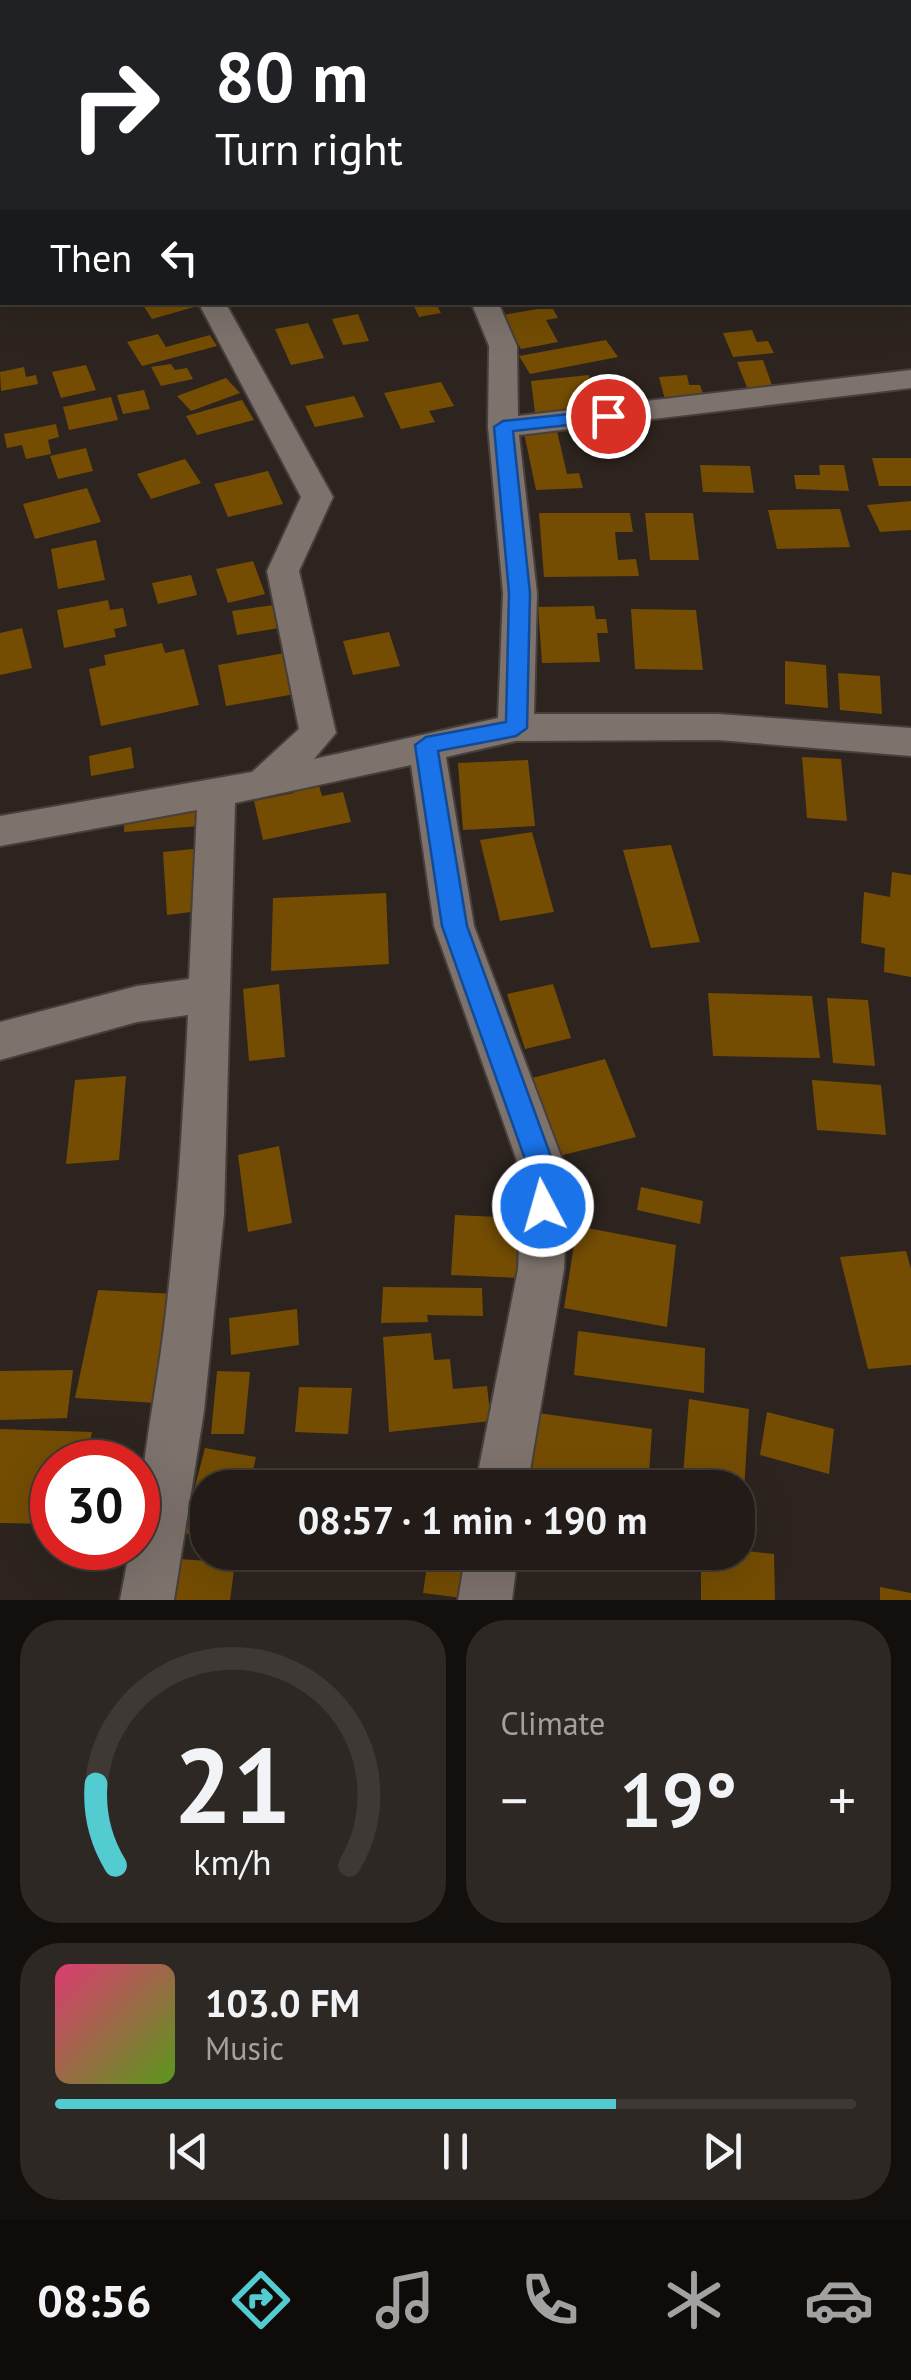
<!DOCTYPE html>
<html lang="en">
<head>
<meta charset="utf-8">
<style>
	body { margin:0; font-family:"PT Sans",sans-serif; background:#2e2824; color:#f1f3f6; height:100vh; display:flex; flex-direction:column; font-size:38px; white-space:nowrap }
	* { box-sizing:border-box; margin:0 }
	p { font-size:32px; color:#a2a1a1 }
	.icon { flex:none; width:55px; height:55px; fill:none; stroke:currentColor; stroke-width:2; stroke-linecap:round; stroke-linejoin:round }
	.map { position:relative; height:1600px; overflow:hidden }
	.panel { display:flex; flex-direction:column; gap:20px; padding:20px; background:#130f0d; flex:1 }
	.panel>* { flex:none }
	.hud { position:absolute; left:0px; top:0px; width:912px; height:305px; box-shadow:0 10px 40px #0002,0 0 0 2px #3f3936; background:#202124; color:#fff; overflow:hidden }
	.speed { position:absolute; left:30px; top:1440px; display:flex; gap:20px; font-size:50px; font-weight:700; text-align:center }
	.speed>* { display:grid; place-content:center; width:130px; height:130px; border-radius:50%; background:#221b17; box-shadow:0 10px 40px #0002,0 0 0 2px #3f3936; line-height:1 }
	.speed .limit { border:15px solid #d22; background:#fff; color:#111 }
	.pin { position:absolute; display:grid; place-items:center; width:85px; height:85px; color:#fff; margin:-42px; border:5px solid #fff; border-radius:50%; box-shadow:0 2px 10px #0007 }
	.me { position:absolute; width:110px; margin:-55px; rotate:354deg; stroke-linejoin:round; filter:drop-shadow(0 0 8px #0008) }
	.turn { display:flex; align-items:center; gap:35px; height:210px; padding:0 50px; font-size:45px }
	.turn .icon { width:130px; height:130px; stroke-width:2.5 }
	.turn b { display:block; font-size:70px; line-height:85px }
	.then { display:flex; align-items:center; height:95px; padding:0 50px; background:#0003; gap:20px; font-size:38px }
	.big { font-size:75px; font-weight:800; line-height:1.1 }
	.panel .widget { flex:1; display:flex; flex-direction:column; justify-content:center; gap:15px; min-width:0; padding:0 35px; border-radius:40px; background:#2e2824 }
	.panel .dial { align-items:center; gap:0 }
	.dial svg { height:260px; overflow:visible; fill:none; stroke:#3f3936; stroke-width:7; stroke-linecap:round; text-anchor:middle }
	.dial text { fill:#f1f3f6; stroke:none }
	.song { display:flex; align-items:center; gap:30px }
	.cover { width:120px; height:120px; border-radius:15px; background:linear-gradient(135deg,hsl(340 70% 55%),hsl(90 70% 35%)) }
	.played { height:10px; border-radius:5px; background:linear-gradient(90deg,#52ccd0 70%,#3f3936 70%) }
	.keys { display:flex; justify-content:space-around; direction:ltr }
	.heat { display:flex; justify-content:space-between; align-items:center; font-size:55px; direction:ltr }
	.panel .tiles { flex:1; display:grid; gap:20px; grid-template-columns:1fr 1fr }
	.widget:last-child { grid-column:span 2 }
	.trip { position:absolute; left:190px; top:1470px; width:565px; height:100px; border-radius:40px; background:#221b17; box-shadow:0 10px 40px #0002,0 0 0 2px #3f3936; font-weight:800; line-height:100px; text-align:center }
	.dock { display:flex; height:160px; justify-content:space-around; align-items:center; background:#0e0b09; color:#a2a1a1 }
	.dock .icon { width:70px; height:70px }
	.dock .current { color:#52ccd0 }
	.dock b { font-size:45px; color:#f1f3f6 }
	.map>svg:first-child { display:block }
	.building { fill:#744d03 }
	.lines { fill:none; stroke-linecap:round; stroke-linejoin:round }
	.street-casing { stroke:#473f3b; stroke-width:4 }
	.street { fill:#7d726c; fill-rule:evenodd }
	.route { fill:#1a73e8; stroke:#114b97; stroke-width:2.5 }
</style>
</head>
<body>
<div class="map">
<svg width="911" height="1600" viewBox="0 0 911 1600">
	<rect width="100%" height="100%" fill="#2d241f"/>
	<path class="building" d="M141 302H199L201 305 152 319Z
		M412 302H435L441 313 419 317Z
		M538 309H553L558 318 546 320 558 342 521 349 502 315Z
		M358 314 369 341 343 345 332 319Z
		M308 323 324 358 291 365 275 329Z
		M752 330 757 342 768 341 774 353 733 357 723 333Z
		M158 334 166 347 210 335 217 346 142 366 127 342Z
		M606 340 618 357 530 374 519 356Z
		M763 360 773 388 748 390 737 362Z
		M171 364 175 370 187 368 193 379 161 386 151 367Z
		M86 365 96 390 61 398 52 372Z
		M24 367 26 377 36 375 38 384 1 391 0 372Z
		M589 375 596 410 536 421 531 381Z
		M687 375 689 385H700L705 400 667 407 659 377Z
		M226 378 240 393 191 411 177 396Z
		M441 382 454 406 429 411 435 422 401 429 384 393Z
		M144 390 150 409 123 414 117 395Z
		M354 396 364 417 315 427 305 406Z
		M111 397 118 420 69 430 63 407Z
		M242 400 254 420 197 435 186 416Z
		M56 424 59 437 48 440 51 454 26 459 22 445 7 448 4 434Z
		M557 431 567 474 579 473 583 488 536 490 524 433Z
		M86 448 93 471 58 479 50 456Z
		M872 458H911V486H879Z
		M185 459 201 483 151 499 137 474Z
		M700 465 750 466 754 493 703 492Z
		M819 465H844L849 491 796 489 794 475H820Z
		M268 471 283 504 228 517 214 484Z
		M87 488 101 522 35 539 23 504Z
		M911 501V530L880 532 867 505Z
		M840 509 850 547 777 549 768 510Z
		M539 513H630L633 532H615L618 560 636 559 639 576 544 577Z
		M645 513H693L699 560H650Z
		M96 540 105 580 58 589 51 549Z
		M253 561 265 594 228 603 216 569Z
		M191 575 197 595 158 604 152 583Z
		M108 600 110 610 123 608 127 626 114 629 116 637 64 648 57 610Z
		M274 605 279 628 237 635 232 611Z
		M594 606 596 619H606L608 633H597L600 662 542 663 538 607Z
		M631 609 696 610 703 670 635 669Z
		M22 628 32 668 0 675V633Z
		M389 632 400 666 353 675 343 641Z
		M162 643 165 653 184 649 199 705 101 726 89 669 106 665 104 655Z
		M285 653 295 694 226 706 218 665Z
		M785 661 826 665 828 708 785 704Z
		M838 673 880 676 882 714 840 710Z
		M131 747 134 768 91 776 89 756Z
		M802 757 841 759 847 821 807 818Z
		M528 760 535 826 463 830 458 763Z
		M318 782 322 796 343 792 351 822 263 840 254 801 294 793 292 787Z
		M200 806V826L124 832 125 812Z
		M532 832 554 912 500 921 480 840Z
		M671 845 700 942 651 948 623 850Z
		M203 848 207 910 167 915 163 852Z
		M892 872 911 875V977L884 972 885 948 861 943 864 892 890 897Z
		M386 893 389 964 271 971 273 898Z
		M279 984 285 1057 249 1061 243 989Z
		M553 984 571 1038 525 1049 507 994Z
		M708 993 812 996 820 1058 713 1056Z
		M827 998 868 1000 875 1066 833 1063Z
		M605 1059 636 1137 559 1156 532 1078Z
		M126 1076 119 1160 66 1164 75 1080Z
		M812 1080 881 1085 886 1135 817 1130Z
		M279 1146 292 1223 248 1232 238 1155Z
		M641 1187 703 1201 700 1224 637 1210Z
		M455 1215 523 1218 521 1278 451 1275Z
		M577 1226 676 1245 667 1327 564 1308Z
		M906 1251 911 1269V1365L868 1369 840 1257Z
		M383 1287 482 1288 483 1316 427 1315 428 1322 381 1323Z
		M98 1290 175 1294 156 1403 75 1398Z
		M297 1309 299 1345 231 1355 229 1318Z
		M578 1331 705 1348 704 1393 574 1375Z
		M431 1333 434 1360 450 1359 453 1389 487 1386 491 1421 389 1432 383 1337Z
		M73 1370 67 1418 0 1420V1371Z
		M217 1371 250 1372 244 1434H211Z
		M299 1387 352 1388 348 1434 295 1432Z
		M689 1399 749 1409 743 1507 738 1506V1488H682Z
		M767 1412 834 1429 829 1474 760 1455Z
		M538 1413 652 1429 648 1488H530Z
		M0 1429 92 1432 86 1462H52V1524L0 1523Z
		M205 1448 256 1457 249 1488H208V1537L183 1533Z
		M738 1550 774 1554 775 1600H701V1552Z
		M429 1552H468L462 1598 423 1593Z
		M180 1559 235 1563 230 1600H174Z
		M880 1587 911 1593V1600H880Z"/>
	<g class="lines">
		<g class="street-casing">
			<path id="street" d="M126 0H153L155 2H128Z
				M592 0H615L617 2H594Z
				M769 0H793L795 2H771Z
				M910 77H911V91H910Z
				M0 126H2V140H0Z
				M198 302H225L333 497 299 571 336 733 314 759 498 718 503 593 488 427 489 346 471 302H498L517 346 518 416 911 370V388L519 435 537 593 534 714H718L911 728V756L718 740 516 741 446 757 474 926 568 1175 564 1269 527 1488H475L518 1269 522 1175 434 926 411 765 235 803 224 1214 204 1411 174 1600H120L130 1548H138C138 1474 155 1401 164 1328 177 1223 183 1120 188 1015L137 1022 0 1060V1022L137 986 189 979 197 810 0 846V816L252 772 299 729 267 571 301 497Z
				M466 1552H518L512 1600H458Z"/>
		</g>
		<use href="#street" class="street"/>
	</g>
	<path class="route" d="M608 410 617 416 614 420 513 431 530 593 527 728 516 736 438 751 467 926 558 1176 553 1216 543 1220 533 1216 529 1206 531 1176 442 926 415 745 426 737 506 722 509 593 494 427 503 421Z"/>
</svg>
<div class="speed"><div class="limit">30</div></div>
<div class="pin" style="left:608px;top:416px;background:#d93025"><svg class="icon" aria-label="arrive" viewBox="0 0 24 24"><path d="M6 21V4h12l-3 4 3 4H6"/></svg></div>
<svg class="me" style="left:543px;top:1206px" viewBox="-20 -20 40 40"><circle r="17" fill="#1a73e8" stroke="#fff" stroke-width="3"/><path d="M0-11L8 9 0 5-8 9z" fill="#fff"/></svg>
<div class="trip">08:57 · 1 min · 190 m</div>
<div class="hud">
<div class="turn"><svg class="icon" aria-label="right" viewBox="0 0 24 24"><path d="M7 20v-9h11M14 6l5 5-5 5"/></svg><div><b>80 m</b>Turn right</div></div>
<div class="then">Then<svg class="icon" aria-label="left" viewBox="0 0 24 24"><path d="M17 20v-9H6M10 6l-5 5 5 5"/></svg></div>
</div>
</div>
<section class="panel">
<div class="tiles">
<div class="widget dial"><svg viewBox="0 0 100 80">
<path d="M14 69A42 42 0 1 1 86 69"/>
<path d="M14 69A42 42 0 0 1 8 44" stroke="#52ccd0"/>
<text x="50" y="56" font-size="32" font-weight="700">21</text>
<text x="50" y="72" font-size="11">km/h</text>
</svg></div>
<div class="widget"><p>Climate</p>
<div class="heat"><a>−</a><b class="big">19°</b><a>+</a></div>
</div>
<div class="widget">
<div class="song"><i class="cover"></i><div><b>103.0 FM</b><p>Music</p></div></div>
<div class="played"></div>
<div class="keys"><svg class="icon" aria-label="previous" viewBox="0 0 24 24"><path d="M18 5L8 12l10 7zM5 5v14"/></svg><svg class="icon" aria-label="pause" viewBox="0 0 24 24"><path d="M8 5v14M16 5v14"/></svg><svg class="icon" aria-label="next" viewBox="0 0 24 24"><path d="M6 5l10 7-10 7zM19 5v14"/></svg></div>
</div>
</div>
</section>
<nav class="dock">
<b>08:56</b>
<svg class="icon current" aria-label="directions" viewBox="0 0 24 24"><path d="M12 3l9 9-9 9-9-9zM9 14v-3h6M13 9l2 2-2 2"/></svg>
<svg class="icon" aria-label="music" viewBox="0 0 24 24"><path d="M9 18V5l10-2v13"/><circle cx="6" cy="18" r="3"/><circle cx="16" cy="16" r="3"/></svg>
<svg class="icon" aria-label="phone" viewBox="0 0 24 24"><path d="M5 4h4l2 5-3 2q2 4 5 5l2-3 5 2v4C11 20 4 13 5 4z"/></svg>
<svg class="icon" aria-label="climate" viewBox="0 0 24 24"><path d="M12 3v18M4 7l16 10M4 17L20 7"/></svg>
<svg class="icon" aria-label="car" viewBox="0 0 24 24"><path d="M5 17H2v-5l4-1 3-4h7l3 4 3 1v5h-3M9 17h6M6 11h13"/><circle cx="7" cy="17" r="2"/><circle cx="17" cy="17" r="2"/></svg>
</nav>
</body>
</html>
